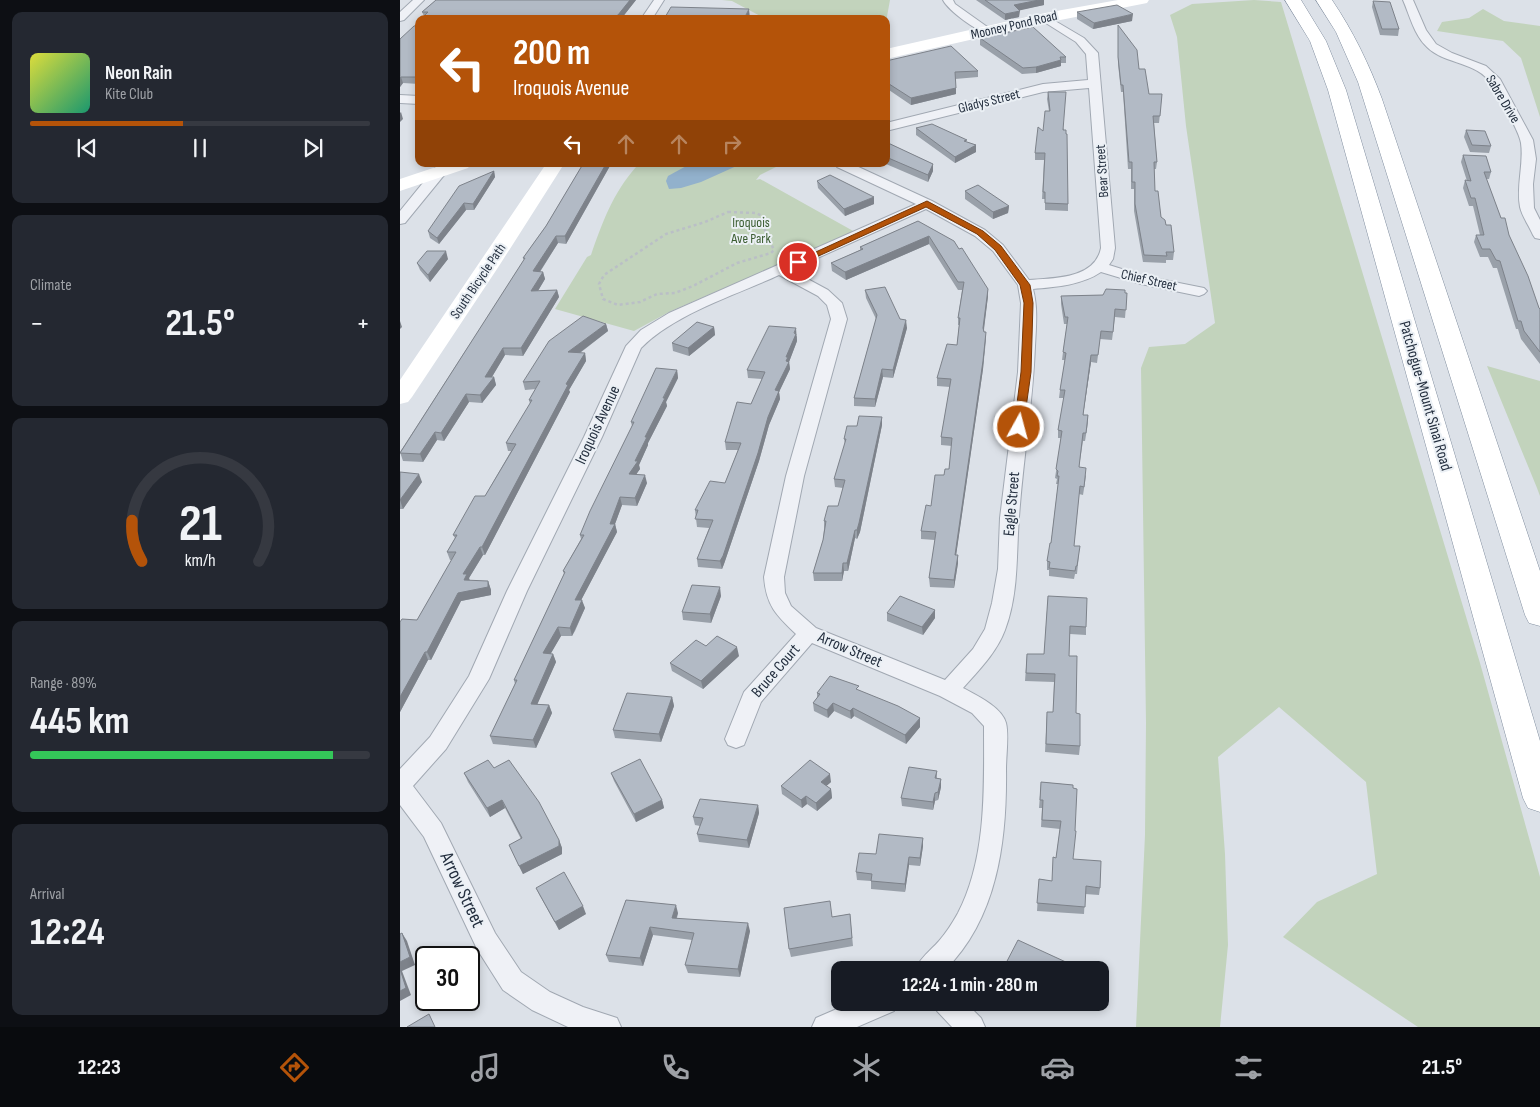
<!DOCTYPE html>
<html lang="en">
<head>
<meta charset="utf-8">
<style>
	body { margin:0; font-family:"Sofia Sans Condensed",sans-serif; background:#242831; color:#f1f3f6; height:100vh; display:flex; flex-direction:column; font-size:19px; white-space:nowrap }
	* { box-sizing:border-box; margin:0 }
	p { font-size:16px; color:#9ea1a6 }
	.icon { flex:none; width:28px; height:28px; fill:none; stroke:currentColor; stroke-width:2; stroke-linecap:round; stroke-linejoin:round }
	.map { position:relative; flex:1; overflow:hidden }
	.sheet { display:flex; flex-direction:column; gap:12px; padding:12px; background:#0d0f14; width:400px }
	.sheet>* { flex:none }
	.hud { position:absolute; left:15px; top:15px; width:475px; height:152px; border-radius:10px; box-shadow:0 2px 8px #0003; background:#b45309; color:#fff; overflow:hidden }
	.speed { position:absolute; left:15px; top:946px; display:flex; gap:10px; font-size:25px; font-weight:700; text-align:center }
	.speed>* { display:grid; place-content:center; width:65px; height:65px; border-radius:50%; background:#171b24; box-shadow:0 2px 8px #0003; line-height:1 }
	.speed .limit { border:2px solid #111; border-radius:8px; background:#fff; color:#111 }
	.pin { position:absolute; display:grid; place-items:center; width:42px; height:42px; color:#fff; margin:-21px; border:2px solid #fff; border-radius:50%; box-shadow:0 1px 5px #0007 }
	.me { position:absolute; width:55px; margin:-28px; rotate:7deg; stroke-linejoin:round; filter:drop-shadow(0 0 4px #0008) }
	.turn { display:flex; align-items:center; gap:18px; height:105px; padding:0 15px; font-size:22px }
	.turn .icon { width:65px; height:65px; stroke-width:2.5 }
	.turn b { display:block; font-size:35px; line-height:42px }
	.lanes { display:flex; align-items:center; height:48px; padding:0 15px; background:#0003; justify-content:center; gap:25px; direction:ltr }
	.lanes .off { opacity:.35 }
	.big { font-size:38px; font-weight:700; line-height:1.1 }
	.sheet .card { flex:1; display:flex; flex-direction:column; justify-content:center; gap:8px; min-width:0; padding:0 18px; border-radius:10px; background:#242831 }
	.sheet .dial { align-items:center; gap:0 }
	.dial svg { height:130px; overflow:visible; fill:none; stroke:#363941; stroke-width:7; stroke-linecap:round; text-anchor:middle }
	.dial text { fill:#f1f3f6; stroke:none }
	.song { display:flex; align-items:center; gap:15px }
	.cover { width:60px; height:60px; border-radius:8px; background:linear-gradient(135deg,hsl(60 70% 55%),hsl(160 70% 35%)) }
	.played { height:5px; border-radius:2px; background:linear-gradient(90deg,#b45309 45%,#363941 45%) }
	.keys { display:flex; justify-content:space-around; direction:ltr }
	.heat { display:flex; justify-content:space-between; align-items:center; font-size:28px; direction:ltr }
	.charge { height:8px; border-radius:4px; background:linear-gradient(90deg,#34c759 89%,#363941 0) }
	.trip { position:absolute; left:431px; top:961px; width:278px; height:50px; border-radius:10px; background:#171b24; box-shadow:0 2px 8px #0003; font-weight:700; line-height:50px; text-align:center }
	.dock { display:flex; height:80px; justify-content:space-around; align-items:center; background:#090b0e; color:#9ea1a6 }
	.dock .icon { width:35px; height:35px }
	.dock .current { color:#b45309 }
	.dock b { font-size:22px; color:#f1f3f6 }
	main { display:flex; flex:1; min-height:0 }
	.map>svg:first-child { display:block }
	.green { fill:#c2d3bc }
	.water { fill:#92b1cc }
	.lines { fill:none; stroke-linecap:round; stroke-linejoin:round }
	.street-casing { stroke:#a1a8b2; stroke-width:2 }
	.highway-casing { stroke:#828fa0; stroke-width:1 }
	.path { stroke:#babfc6; stroke-width:2.5; stroke-dasharray:3 3; stroke-linecap:butt }
	.street { fill:#eff1f6; fill-rule:evenodd }
	.secondary { fill:#fff; fill-rule:evenodd }
	.highway { fill:#fff; fill-rule:evenodd }
	.wall { fill:#99a0a9 }
	.shaded-wall { fill:#7d828a }
	.building { fill:#b2bac5; stroke:#7d828a }
	.route { fill:#b45309; stroke:#753606 }
	.labels { text-anchor:middle; dominant-baseline:central; stroke-width:4; stroke-linejoin:round; paint-order:stroke }
	.far-street-label { font-size:14px; fill:#242f3f; stroke:#ebf0f5 }
	.far-park-label { font-size:14px; fill:#3a5c30; stroke:#ebf0f5 }
	.street-label { font-size:16px; fill:#242f3f; stroke:#ebf0f5 }
	.near-street-label { font-size:19px; fill:#242f3f; stroke:#ebf0f5 }
</style>
</head>
<body>
<main>
<section class="sheet">
<div class="card">
<div class="song"><i class="cover"></i><div><b>Neon Rain</b><p>Kite Club</p></div></div>
<div class="played"></div>
<div class="keys"><svg class="icon" aria-label="previous" viewBox="0 0 24 24"><path d="M18 5L8 12l10 7zM5 5v14"/></svg><svg class="icon" aria-label="pause" viewBox="0 0 24 24"><path d="M8 5v14M16 5v14"/></svg><svg class="icon" aria-label="next" viewBox="0 0 24 24"><path d="M6 5l10 7-10 7zM19 5v14"/></svg></div>
</div>
<div class="card"><p>Climate</p>
<div class="heat"><a>−</a><b class="big">21.5°</b><a>+</a></div>
</div>
<div class="card dial"><svg viewBox="0 0 100 80">
<path d="M14 69A42 42 0 1 1 86 69"/>
<path d="M14 69A42 42 0 0 1 8 44" stroke="#b45309"/>
<text x="50" y="56" font-size="32" font-weight="700">21</text>
<text x="50" y="72" font-size="11">km/h</text>
</svg></div>
<div class="card"><p>Range · 89%</p><b class="big">445 km</b><div class="charge"></div></div>
<div class="card"><p>Arrival</p><b class="big">12:24</b></div>
</section>
<div class="map">
<svg width="1140" height="1027" viewBox="0 0 1140 1027">
	<rect width="100%" height="100%" fill="#dce1e8"/>
	<path class="green" d="M322 0H490L486 22V19H366L332 1Z
		M854 0 881 2 1080 663 1140 877V1027H1018L883 937 917 902 977 874 966 782 879 707 818 757 825 854 828 945 820 1027H736L745 835 746 723 741 368 749 347 785 344 815 323 786 126 777 37 770 15 792 4Z
		M1083 9 1104 21 1140 26V117L1121 58 1103 41 1037 31 1042 22 1069 18Z
		M235 164H382L360 175 356 180 360 179 455 232 271 311 234 331 155 309 187 257 191 255C202 223 213 193 236 167Z
		M1087 366 1140 381V496L1137 488Z"/>
	<path class="water" d="M290 164H341L301 182 281 188 269 189 266 181 268 176Z"/>
	<g class="lines">
		<g class="street-casing">
			<path id="street" d="M13 0H24L4 20 0 21V12Z
				M254 0H264L252 19H241Z
				M543 0H553L555 4 593 31 592 33C581 36 548 10 543 0Z
				M1003 0H1013L1026 30 1036 44 1052 53 1086 66 1100 79 1133 140 1136 159 1133 184 1134 208 1140 220V239L1135 238 1133 235C1129 226 1122 216 1120 207 1116 186 1124 164 1121 143 1119 130 1099 97 1092 85 1078 61 1045 65 1027 47 1014 35 1010 16 1003 0Z
				M645 15 684 38 698 53 715 248 713 259 709 265 744 276 804 288 807 291 804 294 799 296 741 284 701 272C682 285 656 287 633 289 638 308 636 326 635 346 633 403 623 459 619 517 616 554 619 593 605 630 597 652 579 670 563 688 576 695 602 707 606 723 609 735 606 756 606 769 607 839 598 918 545 970H515C520 958 530 951 539 941 546 933 553 922 558 913 587 857 584 787 584 726L572 713 540 696 412 643 361 702 344 745 336 748 328 745 325 739 344 692 396 634C376 615 366 605 364 577L386 476 431 319 427 305 418 296 379 275C336 295 274 314 241 348L202 437 127 591 89 679 46 749 13 786 41 823 95 933 121 972 150 992 183 1007 217 1018 221 1027H168L132 1010 103 990 77 949 24 837 0 805V769L30 737 69 676 107 591 184 437 226 346 241 330 269 313 516 204 437 167 436 164H452L532 201 585 230 603 245 629 280C654 278 695 279 701 248L689 88 643 92 486 131V123L643 84 688 80 686 54 676 42 641 20 640 18ZM526 209 575 236 593 251 618 285 621 303 618 372 600 518 598 569 592 603 585 629 573 649 545 680 416 628 391 606 385 593 384 577 404 476 447 319 442 303 428 290 391 270Z
				M0 95 19 96V104L0 103Z
				M40 167 45 168 47 171 45 174 5 223 0 224V211L35 168Z
				M453 1002H498L494 1011 457 1027H412L416 1018Z
				M533 1002H565L581 1018 585 1027H552L537 1011Z"/>
		</g>
		<g class="highway-casing">
			<path id="highway" d="M885 0H901L926 41 946 90 1140 741V812L1128 808 1123 798 928 90 910 41Z
				M916 0H932C953 31 969 64 982 99L1140 571V626L1129 623 1125 615 958 82 936 32Z"/>
		</g>
		<path class="path" d="M328 212 356 213 362 216 364 228 374 250 371 253 337 263 293 286 275 293 257 294 240 302 218 305 203 299 199 284 204 275 266 234 305 222Z"/>
		<use href="#street" class="street"/>
		<path class="secondary" d="M718 0H749L747 3 742 4 645 23 486 59V49L645 13Z
			M45 164H71L68 168 0 191V179Z
			M146 164H164L99 266 12 397 8 402 0 404V380Z"/>
		<use href="#highway" class="highway"/>
	</g>
	<path class="wall" d="M36 0H236L221 19H21L24 16 22 12Z
		M576 0H644V5L619 10V17L605 20Z
		M973 1 999 29 998 36 980 35 972 7Z
		M677 12 732 21 693 29 677 19Z
		M19 23V84L3 83 0 87V39L19 25Z
		M718 25 739 69 749 94H762L759 123H754L757 162 756 169H754L755 191 761 217 766 225 774 252 773 260H766V263L743 262 734 211V189H731V169H728L723 92H721L718 64Z
		M580 38 666 57V63H661V66L636 73 622 74 580 45Z
		M486 61 578 71V77L555 79 556 94 511 105 486 88Z
		M648 92 664 130 668 204V211L645 210V199H642L644 160H635V153L643 131 649 111 647 99Z
		M516 128 567 142 576 145V152L555 163 516 135Z
		M1066 130 1091 146 1089 153 1070 152 1064 137Z
		M486 142 533 164V171L528 182 486 164Z
		M1063 155 1091 172 1089 179H1086L1101 218 1109 235 1139 308 1140 309V364L1121 339 1118 329H1116L1097 268H1093L1088 257H1080L1074 242 1076 235H1080L1073 206H1069L1063 188 1065 180 1067 181 1061 162Z
		M183 164H211L166 244 158 243 140 272H143L145 279 138 291 157 290 159 297 123 356 105 355 92 377H94L96 385 82 403 69 402 44 441 37 440 23 462 3 461 0 452 124 260 123 258 146 226Z
		M94 171 95 177 74 210H66L39 244 30 238 28 231Z
		M417 181 474 204 445 216 418 188Z
		M565 191 609 206 608 213 593 219 565 199Z
		M518 221 559 249 588 289V296L584 330 586 340 583 369 556 555H558V563L554 588 530 587 529 578 535 540 521 539V531L544 475 549 469 552 446 541 445V437L550 387 537 386V378L557 345 559 325H558V318L562 290H558L529 244 446 280 432 271 431 263 460 250V247Z
		M48 259 30 282 20 270 17 263Z
		M465 290 500 319 507 328 493 378 483 377 475 407 454 406V398L476 319 466 298Z
		M725 293H727L725 318 715 317 712 340 700 339 697 363 691 362 683 415H688V423L685 441H683L679 467 686 476 683 495 679 494 674 546 679 554 677 574H675L674 579 649 576V570H647V561L651 543 658 484H656L657 479 655 478 661 438H658V430L664 398H659L660 390 665 360H662L663 352 667 324H664L661 304V296L703 295Z
		M206 324 208 331 180 353H185L186 361 169 390 170 392 85 555H83L69 578 70 581H88L91 590V595L61 601 31 660H28L0 712V622L17 620 52 560H50L47 552 55 538 53 535 85 496 111 451H108L106 443 130 404 129 400 136 389 125 390 123 382Z
		M314 327 315 335 289 356 273 351 272 343Z
		M397 336V341L389 362 390 369 379 392 380 399 369 425 359 461 324 564 322 569 298 567 297 559 309 528 297 527 295 510 325 483 338 450H326L325 442 351 404 362 379 348 378 347 370Z
		M277 370 278 378 266 402 267 406 248 443V445L239 465 240 469 236 474 247 483 237 506 222 505 215 524 217 532 181 600 185 608 175 631 172 636H161L150 654H153L156 662 137 704 149 705 152 713 136 748 93 744 90 736 115 684 114 680 164 574 163 571 181 539 180 535 232 426 231 422Z
		M482 417V425L460 532 457 539 455 538 448 571H444L442 581H414L413 573 423 540 424 529V521L438 506 443 488 435 487 434 479 445 444 444 439 457 426Z
		M0 472 22 482 3 509H0Z
		M321 596 311 623 283 620 282 612Z
		M648 596 686 627V635L670 634 669 656 680 746 679 755 645 752 647 712H653L654 682 625 681 627 654H644Z
		M535 610V618L523 635 487 621V613Z
		M339 656 303 689 272 671 270 663Z
		M459 690 520 727 506 744 454 716 451 719 434 711 428 718 414 711 413 703 417 698V693Z
		M272 697 274 706 261 742 215 738 213 730Z
		M94 768 159 840 162 848V854L123 874 109 845 121 839 105 808 90 817 68 782 64 773Z
		M537 771V778L541 779V787L538 800 535 801 533 810 502 806 501 798Z
		M211 773 262 800 264 808 236 822 214 781Z
		M431 782 426 786 431 789 432 798 417 811 407 804 402 808 382 794 381 786Z
		M641 782 673 785V859L700 888 699 895 685 894 684 914 637 911 639 879 652 881 656 858 660 829 641 827 642 808H639Z
		M358 805 359 813 349 848 299 842 297 834 300 826 295 825 293 817Z
		M523 838V846L520 866 509 865 505 892 471 889V881L457 880 456 872 476 854Z
		M136 888 186 914 159 930 140 896Z
		M226 900 278 913 277 918 350 931 340 977 288 973 285 965 292 940 253 935 243 966 209 962 206 955Z
		M450 914 453 946 391 957 389 949 432 917Z
		M605 965 668 970H605Z"/>
	<path class="shaded-wall" d="M230 0H236L221 19H214V17Z
		M639 0H644V5L613 12 614 5Z
		M349 9 350 19H344Z
		M620 11 619 17 605 20V14Z
		M733 14 732 21 693 29 694 23Z
		M661 60V66L636 73V67Z
		M1 77 3 83 0 87V78Z
		M556 88V94L511 105V98Z
		M1 112 3 119 0 122V113Z
		M576 145V152L555 163V157Z
		M206 164H211L166 244 165 236Z
		M533 164V171L528 182V175Z
		M94 171 95 177 74 210 73 204Z
		M474 197V204L445 216 444 209Z
		M64 203 66 210 39 244 37 238Z
		M609 206 608 213 593 219V212Z
		M156 236 158 243 135 279 133 271Z
		M529 236V244L446 280 445 272Z
		M46 251 48 259 30 282 28 275Z
		M143 272 145 279 133 299 131 291Z
		M588 289V296L583 335V328Z
		M157 290 159 297 123 356 121 348Z
		M506 320 507 328 493 378V370Z
		M0 321 2 327 0 329Z
		M206 324 208 331 170 360 168 352Z
		M314 327 315 335 289 356 288 348Z
		M396 328 397 341 389 362 390 369 379 392 380 399 369 425 359 461 324 564 322 569 320 561 375 390Z
		M586 332 583 369 555 563V555Z
		M103 348 105 355 87 385 85 377Z
		M185 353 186 361 169 390 170 392 85 555 82 547 166 384Z
		M691 355V362L682 423 683 415Z
		M482 369 483 377 475 407V399Z
		M277 370 278 378 266 402 267 406 248 443V445L239 465 240 469 231 482 229 474 245 437Z
		M94 377 96 385 82 403 80 395Z
		M66 394 69 402 44 441 41 433Z
		M482 417V425L460 532 457 539V530Z
		M35 432 37 440 23 462 20 454Z
		M19 474 22 482 3 509 0 500Z
		M245 475 247 483 237 506 235 498Z
		M220 497 222 505 215 524 217 532 177 608 175 600 210 524Z
		M455 530V538L448 571 447 563Z
		M80 547 83 555 69 578 70 582 64 580 63 574Z
		M558 555V563L554 588V580Z
		M443 563 444 571 442 581V573Z
		M88 581 91 590V595L61 601 31 660 27 652 58 593Z
		M320 587 321 596 311 623 310 614Z
		M182 600 185 608 172 636 170 628Z
		M535 610V618L523 635 522 627Z
		M158 627 161 636 146 662 143 653Z
		M337 647 339 656 303 689 301 681Z
		M25 652 28 660 0 712V697Z
		M153 654 156 662 134 712 131 704Z
		M272 697 274 706 261 742 259 734Z
		M433 703 434 711 428 718 427 710Z
		M149 705 152 713 136 748 133 740Z
		M453 708 454 716 451 719 450 711Z
		M520 718V727L506 744 505 735Z
		M430 774 431 782 422 790 421 782Z
		M541 779V787L538 800V792Z
		M431 789 432 798 417 811 416 803Z
		M535 793V801L533 810V802Z
		M406 796 407 804 402 808 401 800Z
		M102 800 105 808 90 817 87 808Z
		M262 800 264 808 236 822 234 814Z
		M358 805 359 813 349 848 347 840Z
		M523 838V846L520 866V858Z
		M159 840 162 848V854L123 874 119 866Z
		M509 857V865L505 892V884Z
		M276 905 278 913 274 925 272 918Z
		M183 906 186 914 159 930 155 922Z
		M348 923 350 931 340 977 338 969Z
		M250 927 253 935 243 966 240 958Z
		M2 933 7 941 15 965 2 971 11 995 0 1001V962Z"/>
	<path class="building" d="M36 0H230L218 15 214 17H203L202 19H21L28 12H22Z
		M585 0H639L614 5 620 11 605 14Z
		M973 1 990 2 999 29H982Z
		M717 5 733 14 694 23 677 12Z
		M271 7 349 9 344 19H264Z
		M19 23V77H1L0 78V39L14 26 19 25Z
		M718 25 737 50 739 69H745L749 94H762L760 116H753L757 162H754L755 191H758L761 217 765 220 766 225H771L774 252H766L767 256 744 255 735 204V182H732V162H729L723 85H721L718 57Z
		M633 27 666 57H660L661 60 636 67 623 68 580 38Z
		M551 46 578 71 555 72 556 88 511 98 486 82V61Z
		M648 92H666L663 130H666V134H667L668 204 645 203V192H643L645 153H635L638 127 643 131 645 111H650Z
		M532 124 567 140 564 141 576 145 555 157 516 128Z
		M1066 130 1085 131 1091 146 1072 145Z
		M486 142 533 164 528 175 486 157Z
		M1063 155 1086 156 1091 172H1084L1101 218H1105L1109 235 1128 276 1139 308 1140 309V352L1124 331 1121 321H1118L1100 261 1096 260 1090 249H1082L1076 235H1084L1075 198H1071L1065 180 1071 181Z
		M183 164H206L165 236H156L133 271 143 272 131 291 157 290 121 348H103L85 377H94L80 395 66 394 41 433 35 432 20 454 0 453 125 258H123L146 226Z
		M94 171 73 204 64 203 37 238 28 231 59 186Z
		M430 175 474 197 444 209 417 181Z
		M578 185 609 206 593 212 565 191Z
		M518 221 554 241 559 249 562 248 588 289 583 328 584 332H586L583 361 555 555H558L554 580 529 578 536 532 521 531 526 505 531 506 535 475H544L545 469H549L552 438 541 437 551 379 537 378 547 344 557 345 560 318H558L564 282H558L529 236 445 272 431 263 463 249 460 247Z
		M27 251H46L28 275 17 263Z
		M485 287 500 319 506 320 493 370 482 369 475 399 454 398 477 315 465 290Z
		M706 289 725 290V293H727L726 310 715 309 713 332 701 331 698 355H691L683 415H688L686 433H683L679 467 686 468 684 487 680 486 674 546H680L677 566H676L675 571 649 568 650 562 647 561 650 543H651L659 476H657L658 471 656 469 662 431 658 430 665 390H660L666 353 663 352 668 317H665L661 296 703 295Z
		M183 316 206 324 168 352 185 353 166 384 168 385 82 547H80L63 574H67L64 580 88 581V587L58 593 27 652H25L0 697V622L2 619 17 620 56 552H47L57 535H53L75 496H85L116 444 106 443 132 400H129L140 381 123 382 149 341Z
		M297 322 314 327 288 348 272 343Z
		M369 326 396 328 394 333 396 334 386 357H388L386 361 389 362 375 390 379 391 368 417 358 453 323 556 320 561 297 559 313 520 295 519 298 510H295L310 481 325 483 341 443 325 442 337 402 351 404 365 372 347 370Z
		M256 368 277 370 263 398H265L245 437H247L235 461H238L229 474 245 475 235 498 220 497 210 524H215L175 600H182L172 623 170 628 158 627 143 653 153 654 131 704 149 705 133 740 90 736 117 680H114L165 572 163 571 184 535H180L190 511 234 422H231Z
		M459 416 482 417 459 523 457 530H455L447 563H443L442 573H413L423 540 426 521H424L428 506H438L445 480 434 479 446 439H444L447 426H457Z
		M0 472 19 474 0 500Z
		M292 585 320 587 310 614 282 612Z
		M500 596 535 610 522 627 487 613Z
		M648 596 687 598 686 627 670 626 669 656H677L676 713 680 714V746L646 744 647 712H653L655 674 626 673 627 654H644Z
		M317 636 337 647 301 681 270 663 296 640 306 646Z
		M430 676 459 686 456 689 498 706 520 718 505 735 453 708 450 711 433 703 427 710 413 703 420 694 417 693Z
		M227 693 272 697 259 734 213 730Z
		M240 759 262 800 234 814 211 773Z
		M88 760 94 768 109 760 139 802 159 840V846L119 866 109 845 122 838 102 800 87 808 64 773Z
		M410 760 430 774 421 782 431 789 416 803 406 796 401 800 381 786Z
		M509 767 537 771 535 778 541 779 538 792 535 793 533 802 501 798Z
		M641 782 673 785V788L677 789 675 831H676L673 859 701 861 700 888 686 886 685 907 637 903 639 879 652 881 653 857 656 858 661 821 642 820 643 800H640Z
		M300 799 358 805 347 840 297 834 303 818 293 817Z
		M479 834 523 838 520 858 509 857 505 884 471 881 472 874 456 872 459 853 476 854Z
		M164 872 183 906 155 922 136 888Z
		M226 900 276 905 272 918 348 923 338 969 285 965 294 933 250 927 240 958 206 955Z
		M430 901 432 917 450 914 452 938 389 949 384 908Z
		M2 933 10 957 0 962V934Z
		M618 940 668 963 665 970H617L605 965Z
		M0 969 6 988 0 991Z
		M29 1014 35 1027H7Z"/>
	<path class="route" d="M527 201 583 231 601 246 630 285 633 303 631 372 623 429 619 430 614 427 621 372 624 303 620 285 595 250 577 234 526 207 401 264H395L394 262Z"/>
	<g class="labels">
		<g class="far-street-label">
			<text transform="translate(614 25) rotate(-13)">Mooney Pond Road</text>
			<text transform="translate(1103 99) rotate(59)">Sabre Drive</text>
			<text transform="translate(589 101) rotate(-14)">Gladys Street</text>
			<text transform="translate(702 171) rotate(-94)">Bear Street</text>
			<text transform="translate(749 280) rotate(13)">Chief Street</text>
			<text transform="translate(78 281) rotate(-56)">South Bicycle Path</text>
		</g>
		<g class="far-park-label">
			<text x="351" y="222">Iroquois<tspan x="351" dy="16">Ave Park</tspan></text>
		</g>
		<g class="street-label">
			<text transform="translate(1025 396) rotate(74)">Patchogue-Mount Sinai Road</text>
			<text transform="translate(198 425) rotate(-65)">Iroquois Avenue</text>
			<text transform="translate(612 504) rotate(-85)">Eagle Street</text>
			<text transform="translate(450 650) rotate(23)">Arrow Street</text>
			<text transform="translate(376 671) rotate(-49)">Bruce Court</text>
		</g>
		<g class="near-street-label">
			<text transform="translate(62 890) rotate(65)">Arrow Street</text>
		</g>
	</g>
</svg>
<div class="speed"><div class="limit">30</div></div>
<div class="pin" style="left:398px;top:262px;background:#d93025"><svg class="icon" aria-label="arrive" viewBox="0 0 24 24"><path d="M6 21V4h12l-3 4 3 4H6"/></svg></div>
<svg class="me" style="left:619px;top:427px" viewBox="-20 -20 40 40"><circle r="17" fill="#b45309" stroke="#fff" stroke-width="3"/><path d="M0-11L8 9 0 5-8 9z" fill="#fff"/></svg>
<div class="trip">12:24 · 1 min · 280 m</div>
<div class="hud">
<div class="turn"><svg class="icon" aria-label="left" viewBox="0 0 24 24"><path d="M17 20v-9H6M10 6l-5 5 5 5"/></svg><div><b>200 m</b>Iroquois Avenue</div></div>
<div class="lanes"><svg class="icon" aria-label="left" viewBox="0 0 24 24"><path d="M17 20v-9H6M10 6l-5 5 5 5"/></svg><svg class="icon off" aria-label="ahead" viewBox="0 0 24 24"><path d="M12 20V5M6 11l6-6 6 6"/></svg><svg class="icon off" aria-label="ahead" viewBox="0 0 24 24"><path d="M12 20V5M6 11l6-6 6 6"/></svg><svg class="icon off" aria-label="right" viewBox="0 0 24 24"><path d="M7 20v-9h11M14 6l5 5-5 5"/></svg></div>
</div>
</div>
</main>
<nav class="dock">
<b>12:23</b>
<svg class="icon current" aria-label="directions" viewBox="0 0 24 24"><path d="M12 3l9 9-9 9-9-9zM9 14v-3h6M13 9l2 2-2 2"/></svg>
<svg class="icon" aria-label="music" viewBox="0 0 24 24"><path d="M9 18V5l10-2v13"/><circle cx="6" cy="18" r="3"/><circle cx="16" cy="16" r="3"/></svg>
<svg class="icon" aria-label="phone" viewBox="0 0 24 24"><path d="M5 4h4l2 5-3 2q2 4 5 5l2-3 5 2v4C11 20 4 13 5 4z"/></svg>
<svg class="icon" aria-label="climate" viewBox="0 0 24 24"><path d="M12 3v18M4 7l16 10M4 17L20 7"/></svg>
<svg class="icon" aria-label="car" viewBox="0 0 24 24"><path d="M5 17H2v-5l4-1 3-4h7l3 4 3 1v5h-3M9 17h6M6 11h13"/><circle cx="7" cy="17" r="2"/><circle cx="17" cy="17" r="2"/></svg>
<svg class="icon" aria-label="filters" viewBox="0 0 24 24"><path d="M4 7h16M4 17h16"/><circle cx="9" cy="7" r="2"/><circle cx="15" cy="17" r="2"/></svg>
<b>21.5°</b>
</nav>
</body>
</html>
